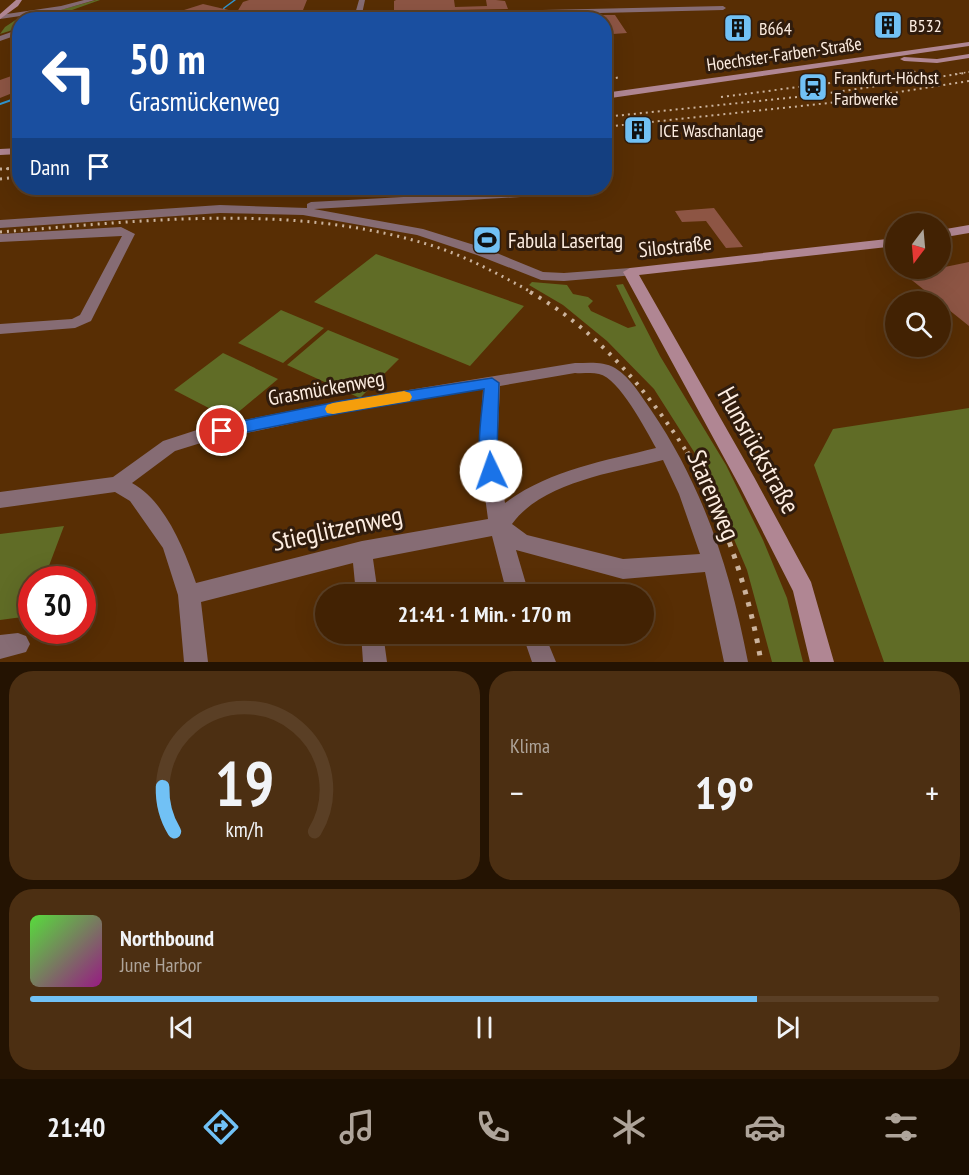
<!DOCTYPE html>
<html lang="de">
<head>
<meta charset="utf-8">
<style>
	body { margin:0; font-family:"PT Sans Narrow",sans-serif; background:#4c2f12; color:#f1f3f6; height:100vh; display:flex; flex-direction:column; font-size:22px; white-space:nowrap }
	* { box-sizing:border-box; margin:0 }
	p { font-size:20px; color:#aea49a }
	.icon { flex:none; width:33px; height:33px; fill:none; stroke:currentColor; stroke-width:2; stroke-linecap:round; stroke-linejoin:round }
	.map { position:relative; height:662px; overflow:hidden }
	.details { display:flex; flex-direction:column; gap:9px; padding:9px; background:#241302; flex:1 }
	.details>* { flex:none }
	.top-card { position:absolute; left:12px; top:12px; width:600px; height:183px; border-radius:24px; box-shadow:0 6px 24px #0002,0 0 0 2px #5a3f25; background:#1a4fa0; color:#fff; overflow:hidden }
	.needle { width:39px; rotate:196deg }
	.tools { position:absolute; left:885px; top:213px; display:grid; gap:12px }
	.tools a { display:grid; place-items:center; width:66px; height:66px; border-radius:50%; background:#422203; box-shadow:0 6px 24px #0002,0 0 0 2px #5a3f25; font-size:30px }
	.speed { position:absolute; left:18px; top:566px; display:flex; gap:12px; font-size:30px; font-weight:700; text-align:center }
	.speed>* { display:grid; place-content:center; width:78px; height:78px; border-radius:50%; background:#422203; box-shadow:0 6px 24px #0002,0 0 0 2px #5a3f25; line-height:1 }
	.speed .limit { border:9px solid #d22; background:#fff; color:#111 }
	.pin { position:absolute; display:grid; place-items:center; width:51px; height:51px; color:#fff; margin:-26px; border:3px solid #fff; border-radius:50%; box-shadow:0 2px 6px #0007 }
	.me { position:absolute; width:66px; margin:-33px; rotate:357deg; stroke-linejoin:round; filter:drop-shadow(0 0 4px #0008) }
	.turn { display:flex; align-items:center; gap:21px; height:126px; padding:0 18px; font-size:27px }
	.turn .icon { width:78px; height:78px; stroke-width:2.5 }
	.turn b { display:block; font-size:42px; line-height:51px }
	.then { display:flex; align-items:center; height:57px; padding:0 18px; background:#0003; gap:12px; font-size:22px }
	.big { font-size:45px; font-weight:800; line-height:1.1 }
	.details .widget { flex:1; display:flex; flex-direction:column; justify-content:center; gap:9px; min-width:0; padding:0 21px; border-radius:24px; background:#4c2f12 }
	.details .dial { align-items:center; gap:0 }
	.dial svg { height:156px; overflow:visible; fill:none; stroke:#5a3f25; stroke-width:7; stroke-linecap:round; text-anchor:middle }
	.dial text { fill:#f1f3f6; stroke:none }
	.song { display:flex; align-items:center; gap:18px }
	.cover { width:72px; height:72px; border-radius:9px; background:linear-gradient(135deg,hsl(110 70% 55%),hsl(310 70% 35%)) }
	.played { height:6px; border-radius:3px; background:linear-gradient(90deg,#71c1f5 80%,#5a3f25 80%) }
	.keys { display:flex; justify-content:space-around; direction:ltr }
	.heat { display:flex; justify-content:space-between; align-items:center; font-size:33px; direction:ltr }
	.details .tiles { flex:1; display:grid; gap:9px; grid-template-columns:1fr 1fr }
	.widget:last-child { grid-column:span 2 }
	.trip { position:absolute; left:315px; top:584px; width:339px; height:60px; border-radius:30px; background:#422203; box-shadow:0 6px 24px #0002,0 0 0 2px #5a3f25; font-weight:800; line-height:60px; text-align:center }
	.dock { display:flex; height:96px; justify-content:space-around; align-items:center; background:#1a0e01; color:#aea49a }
	.dock .icon { width:42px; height:42px }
	.dock .selected { color:#71c1f5 }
	.dock b { font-size:27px; color:#f1f3f6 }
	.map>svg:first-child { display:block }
	.green { fill:#606c26 }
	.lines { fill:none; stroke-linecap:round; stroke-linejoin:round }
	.stream-far1 { stroke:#3198d2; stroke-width:1.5 }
	.stream { stroke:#3198d2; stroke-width:2 }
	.building { fill:#8d5544 }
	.minor { fill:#866c74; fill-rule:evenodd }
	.secondary { fill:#b08693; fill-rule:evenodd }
	.rail-far4 { stroke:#cbb39d; stroke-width:1.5; stroke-dasharray:1.5 3; stroke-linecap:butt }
	.rail-far3 { stroke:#cbb39d; stroke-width:2; stroke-dasharray:2 4; stroke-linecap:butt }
	.rail-far2 { stroke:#cbb39d; stroke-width:3; stroke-dasharray:2 5; stroke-linecap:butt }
	.rail-far1 { stroke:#cbb39d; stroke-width:4; stroke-dasharray:3 7; stroke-linecap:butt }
	.rail { stroke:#cbb39d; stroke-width:5; stroke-dasharray:4.5 8; stroke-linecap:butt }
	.route { fill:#1a73e8; stroke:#114b97; stroke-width:1.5 }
	.slow { fill:#f59e0b }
	.labels { text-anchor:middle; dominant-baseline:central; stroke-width:6; stroke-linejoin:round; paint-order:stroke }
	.far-poi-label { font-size:18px; fill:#fdede1; stroke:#301c0d; text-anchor:start }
	.far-street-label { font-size:18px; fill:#fdede1; stroke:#301c0d }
	.poi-label { font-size:21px; fill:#fdede1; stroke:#301c0d; text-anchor:start }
	.street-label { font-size:21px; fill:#fdede1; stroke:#301c0d }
	.near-street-label { font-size:26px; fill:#fdede1; stroke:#301c0d }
</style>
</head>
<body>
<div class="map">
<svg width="969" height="662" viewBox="0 0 969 662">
	<rect width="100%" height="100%" fill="#582e04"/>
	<path class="green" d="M96 0H100L47 19 20 20 19 28 0 34 5 27 20 17 64 9Z
		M376 254 524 306 470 366 314 302Z
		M532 282 567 285 573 294 588 297 593 301 588 306 591 311 628 328 636 326 616 285 623 284 660 356 726 465 763 540 787 598 803 662H772L747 570 703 466 654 389 607 341 563 305 529 285Z
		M281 310 324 328 283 363 238 343Z
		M328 330 399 359 360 398 287 365Z
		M223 353 278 379 230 419 174 390Z
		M969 408V662H884L814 465 833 429Z
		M64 526 44 579H32L30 616 0 620V534Z"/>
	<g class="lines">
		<path class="stream-far1" d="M222 13 224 8 235 0"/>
		<path class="stream" d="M0 104 20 97"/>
	</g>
	<path class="building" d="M249 0H307L303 10 295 11 294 13 252 15V20H163L162 17 203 4 237 12 243 2Z
		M396 0H454L455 7 487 6 486 0H496L505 1 508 9 394 11V1Z
		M601 15H615L627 33 613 34Z
		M879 21 901 29 882 34 874 31Z
		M20 73V90L0 98V80Z
		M714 208 743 247 726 248 706 221 682 222 675 211Z
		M969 262V326L903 273 940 268Z"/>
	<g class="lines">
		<path class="minor" d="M84 0H95L61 10 0 19V15L61 6Z
			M359 0H365L362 14 723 6 726 8 723 10 358 19 259 18 262 16 355 14Z
			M20 29V34L0 41V36Z
			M571 188H591L593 190 587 193 314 209 423 229 487 249 543 272 564 273 630 268 637 272 635 275 564 281 541 280 477 255 417 235 303 215 220 213 0 228V220L220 205 307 208V204L311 202Z
			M121 227 135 234 91 321 75 328 0 334V324L72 319 80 315 122 236 0 242V234Z
			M575 363C589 363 603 361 615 368 631 378 641 396 651 410 703 486 731 572 748 662H724L705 572 623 579 516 550 529 594H507L492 536 373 559 378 594H356L353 563 201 602 208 662H184L178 595 163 548 130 501 115 492 0 508V492L113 477 163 441 203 428 341 401ZM575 373C583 374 591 372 599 374 619 378 646 430 656 448 604 461 549 470 505 503L497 452 500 386ZM483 389 479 452 488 519 362 541 196 583C184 549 165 501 132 483L175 451 204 442 341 413ZM663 460 679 494 700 554 623 559 527 535 512 524C542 482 616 472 663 460Z
			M18 633 26 636 30 644 26 652 0 659V635Z
			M361 633H383L387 662H363Z
			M522 633H544L556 662H532Z"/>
		<path class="secondary" d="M16 0H22L18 6 0 19V14Z
			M969 42V46L604 99V93Z
			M969 54V58L937 63 904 61 900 59 904 57 937 59Z
			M20 148V154L0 155V149Z
			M969 225V233L940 238V230Z
			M896 238V246L639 275 754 477 811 582 834 662H810L793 591 740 487 623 272 630 268Z"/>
		<path class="rail-far4" d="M896 74 920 71
			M955 74 969 72"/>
		<path class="rail-far3" d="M604 80 621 77
			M721 97 908 73
			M604 117 816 95 965 73
			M604 127 829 103 969 81
			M0 169 20 168"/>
		<path class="rail-far2" d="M0 169 20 168
			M0 179 20 177
			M0 232C143 221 290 202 430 245 466 256 500 275 533 293"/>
		<path class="rail-far1" d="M530 292C596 329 648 391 688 454"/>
		<path class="rail" d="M687 452C723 510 750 595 761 662"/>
	</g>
	<path class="route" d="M492 378 499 383 497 452 499 471 497 475 491 477 485 475C474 455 482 413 484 389L341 413 222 437 217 435 214 431 217 427 222 425 341 401Z"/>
	<path class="slow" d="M404 391 410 393 412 397 410 401 333 414 327 413 325 409 327 405 333 403Z"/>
	<defs>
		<g id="building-square" transform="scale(1.5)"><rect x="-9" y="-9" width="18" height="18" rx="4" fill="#71c1f5" stroke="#301c0d"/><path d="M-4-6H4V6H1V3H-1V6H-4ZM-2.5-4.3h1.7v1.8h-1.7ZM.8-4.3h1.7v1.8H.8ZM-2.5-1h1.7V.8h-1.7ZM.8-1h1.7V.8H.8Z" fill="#111"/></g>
		<g id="station-square" transform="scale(1.5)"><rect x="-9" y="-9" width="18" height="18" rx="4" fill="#71c1f5" stroke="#301c0d"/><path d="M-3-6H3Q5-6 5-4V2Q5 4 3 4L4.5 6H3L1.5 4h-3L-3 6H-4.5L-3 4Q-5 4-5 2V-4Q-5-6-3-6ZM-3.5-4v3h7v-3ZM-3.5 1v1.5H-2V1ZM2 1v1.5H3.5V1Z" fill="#111"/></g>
		<g id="stadium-square" transform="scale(1.5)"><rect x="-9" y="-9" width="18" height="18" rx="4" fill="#71c1f5" stroke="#301c0d"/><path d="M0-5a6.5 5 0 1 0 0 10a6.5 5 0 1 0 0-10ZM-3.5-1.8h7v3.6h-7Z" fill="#111"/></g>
	</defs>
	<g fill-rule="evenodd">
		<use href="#building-square" x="888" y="25"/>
		<use href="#building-square" x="738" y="28"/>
		<use href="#station-square" x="813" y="87"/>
		<use href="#building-square" x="638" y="130"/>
		<use href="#stadium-square" x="487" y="240"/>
	</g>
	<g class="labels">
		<g class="far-poi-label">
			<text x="909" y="25">B532</text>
			<text x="759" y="28">B664</text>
			<text x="834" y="77">Frankfurt-Höchst<tspan x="834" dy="21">Farbwerke</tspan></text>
			<text x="659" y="130">ICE Waschanlage</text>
		</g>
		<g class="far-street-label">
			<text transform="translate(784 54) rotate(-8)">Hoechster-Farben-Straße</text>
		</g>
		<g class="poi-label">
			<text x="508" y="240">Fabula Lasertag</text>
		</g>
		<g class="street-label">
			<text transform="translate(675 246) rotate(-6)">Silostraße</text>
			<text transform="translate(326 388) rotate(-10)">Grasmückenweg</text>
		</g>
		<g class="near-street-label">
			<text transform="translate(759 450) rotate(61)">Hunsrückstraße</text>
			<text transform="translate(714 495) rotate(67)">Starenweg</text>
			<text transform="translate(337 528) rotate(-12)">Stieglitzenweg</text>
		</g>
	</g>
</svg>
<div class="tools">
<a><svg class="needle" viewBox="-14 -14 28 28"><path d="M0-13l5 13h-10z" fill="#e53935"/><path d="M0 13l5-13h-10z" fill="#aea49a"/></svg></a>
<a><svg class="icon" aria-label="search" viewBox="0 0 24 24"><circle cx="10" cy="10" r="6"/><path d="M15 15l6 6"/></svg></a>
</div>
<div class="speed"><div class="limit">30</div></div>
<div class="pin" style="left:222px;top:431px;background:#d93025"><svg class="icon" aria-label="arrive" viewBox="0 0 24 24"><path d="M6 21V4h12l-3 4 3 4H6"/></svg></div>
<svg class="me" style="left:491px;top:471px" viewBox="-20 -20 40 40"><circle r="19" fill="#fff"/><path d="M0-13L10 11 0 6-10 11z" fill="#1a73e8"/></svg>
<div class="trip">21:41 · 1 Min. · 170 m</div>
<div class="top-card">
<div class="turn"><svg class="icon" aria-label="left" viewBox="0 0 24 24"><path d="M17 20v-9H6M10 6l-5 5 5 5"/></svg><div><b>50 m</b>Grasmückenweg</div></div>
<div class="then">Dann<svg class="icon" aria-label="arrive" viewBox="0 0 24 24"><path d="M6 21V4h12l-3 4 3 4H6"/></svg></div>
</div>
</div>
<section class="details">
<div class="tiles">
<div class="widget dial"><svg viewBox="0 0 100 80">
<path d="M14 69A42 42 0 1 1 86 69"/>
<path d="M14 69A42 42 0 0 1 8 46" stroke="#71c1f5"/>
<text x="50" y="56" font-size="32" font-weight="700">19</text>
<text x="50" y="72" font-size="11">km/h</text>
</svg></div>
<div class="widget"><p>Klima</p>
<div class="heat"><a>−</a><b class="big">19°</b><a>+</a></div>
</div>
<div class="widget">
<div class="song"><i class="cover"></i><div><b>Northbound</b><p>June Harbor</p></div></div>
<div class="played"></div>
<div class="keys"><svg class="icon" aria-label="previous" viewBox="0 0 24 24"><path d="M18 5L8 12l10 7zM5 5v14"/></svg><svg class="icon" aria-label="pause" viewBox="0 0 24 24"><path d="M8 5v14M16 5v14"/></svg><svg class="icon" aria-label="next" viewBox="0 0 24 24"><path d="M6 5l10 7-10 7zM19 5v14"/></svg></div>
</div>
</div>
</section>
<nav class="dock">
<b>21:40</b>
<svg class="icon selected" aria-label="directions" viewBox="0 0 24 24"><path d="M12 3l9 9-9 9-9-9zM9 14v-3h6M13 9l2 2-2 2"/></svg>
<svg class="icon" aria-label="music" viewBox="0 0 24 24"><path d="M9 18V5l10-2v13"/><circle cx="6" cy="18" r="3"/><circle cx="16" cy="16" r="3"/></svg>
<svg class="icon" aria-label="phone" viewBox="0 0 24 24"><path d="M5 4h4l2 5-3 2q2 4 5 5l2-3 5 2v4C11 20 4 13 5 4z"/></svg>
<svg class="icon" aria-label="climate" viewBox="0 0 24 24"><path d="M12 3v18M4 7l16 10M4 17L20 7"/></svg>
<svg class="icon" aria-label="car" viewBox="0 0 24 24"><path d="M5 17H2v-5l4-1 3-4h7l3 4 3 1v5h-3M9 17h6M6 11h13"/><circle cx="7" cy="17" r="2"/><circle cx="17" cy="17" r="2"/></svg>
<svg class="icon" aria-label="filters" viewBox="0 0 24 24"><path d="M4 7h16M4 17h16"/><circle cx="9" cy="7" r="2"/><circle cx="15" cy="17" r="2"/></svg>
</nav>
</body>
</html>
